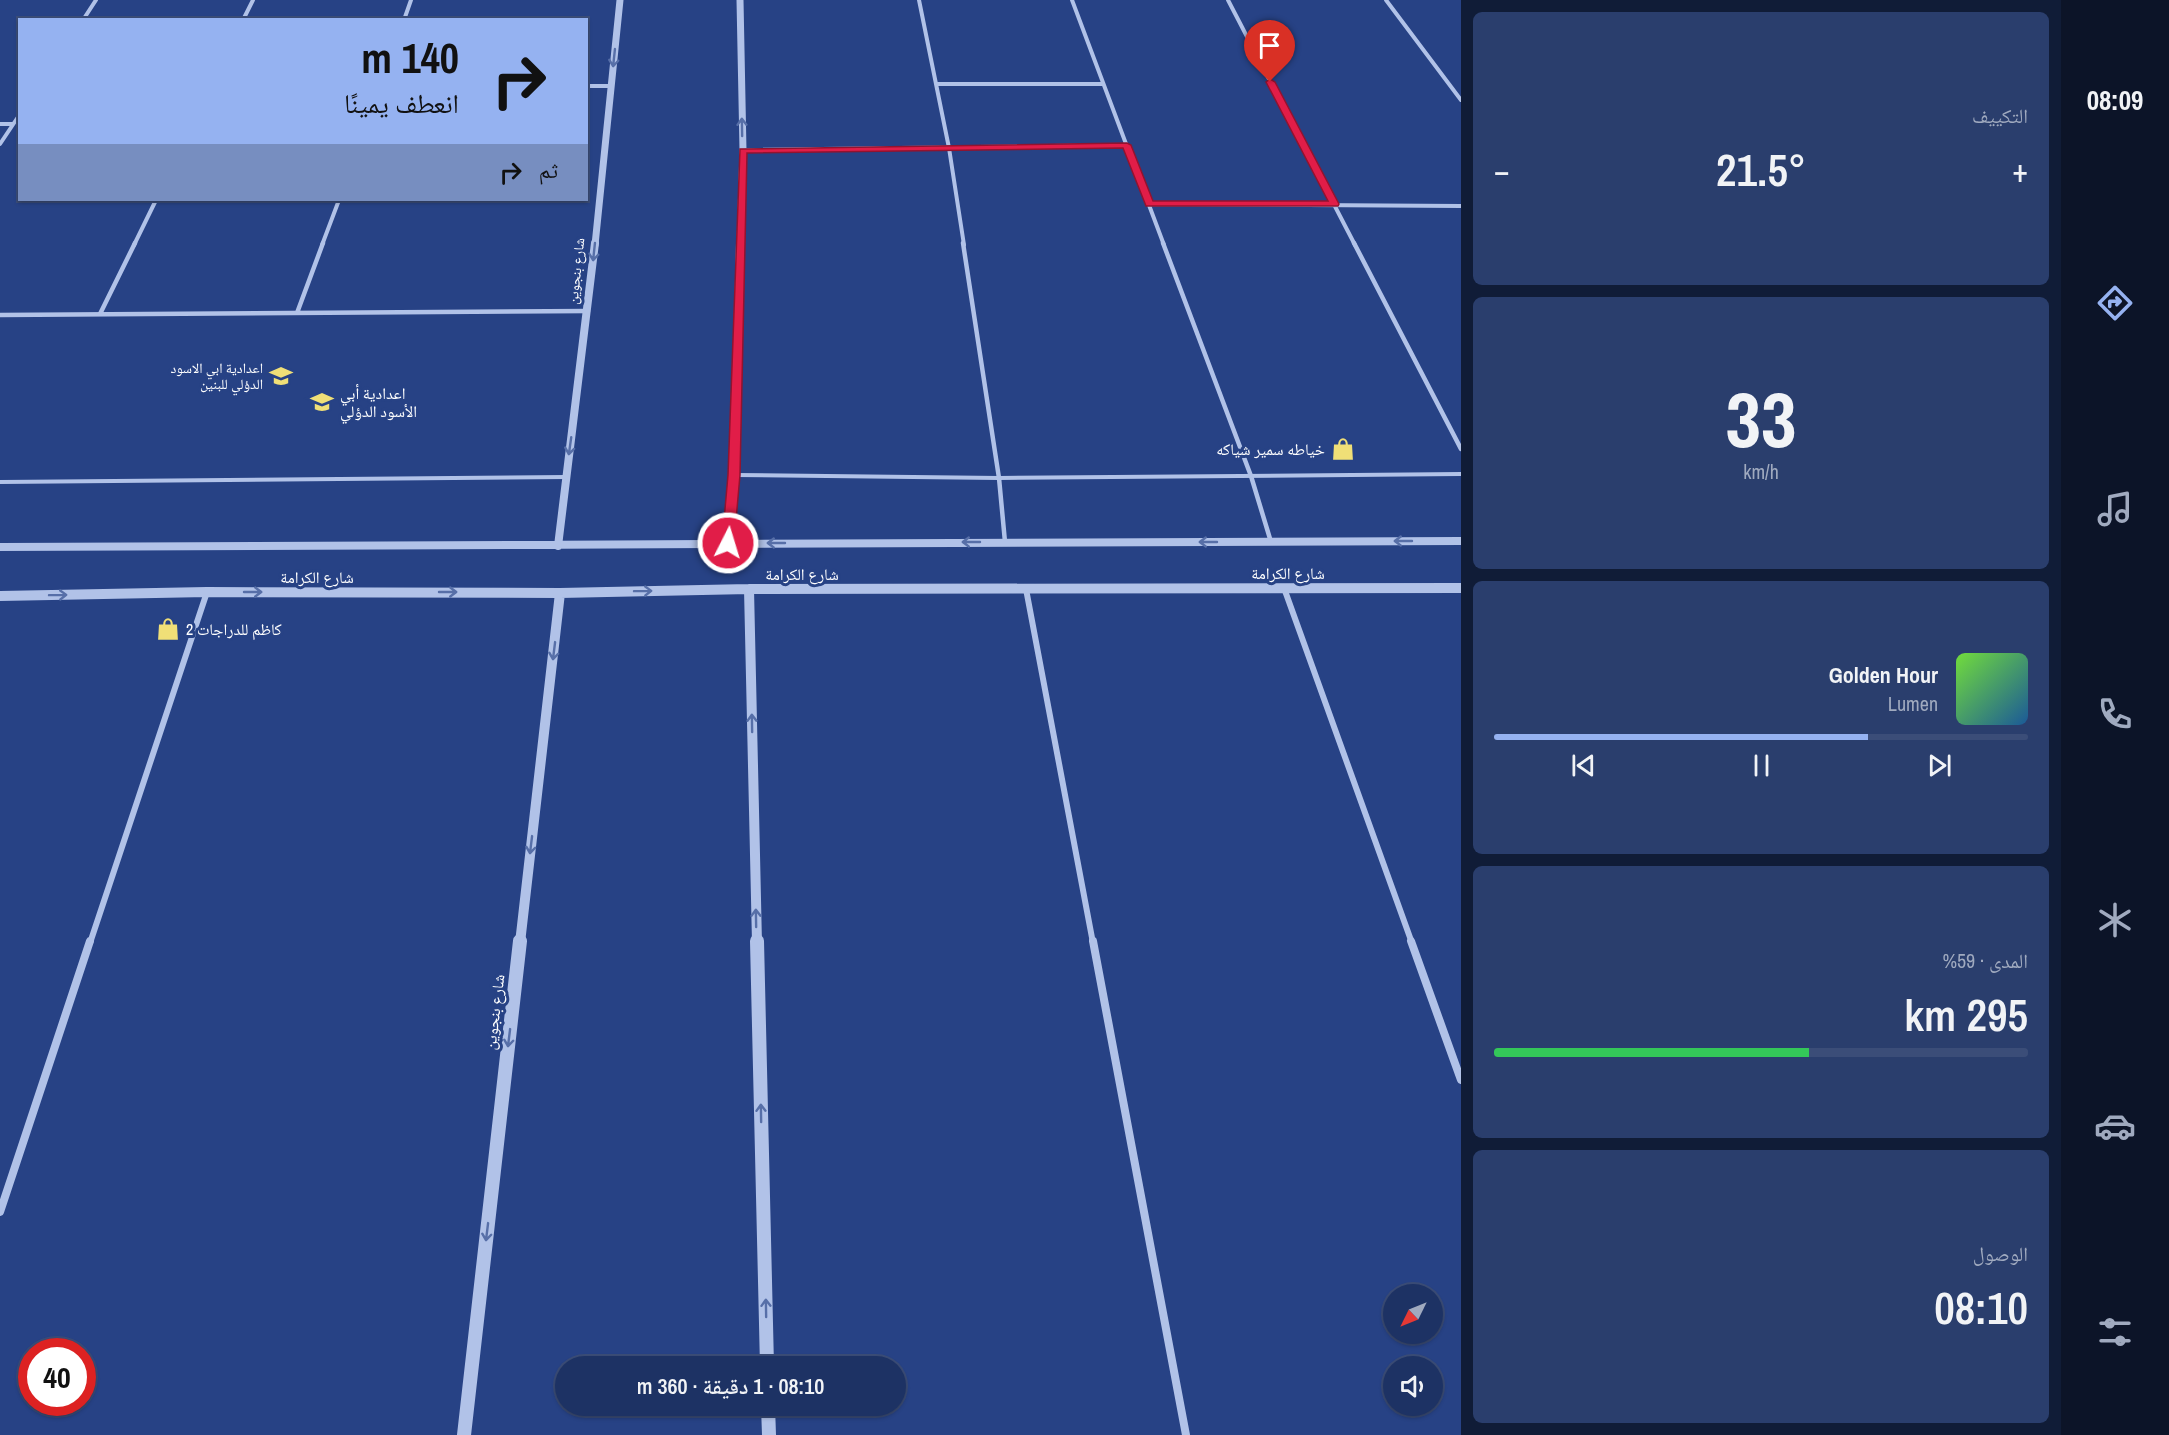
<!DOCTYPE html>
<html lang="ar">
<head>
<meta charset="utf-8">
<style>
	body { margin:0; font-family:"Archivo Narrow","Noto Naskh Arabic",sans-serif; background:#2a3e6d; color:#f1f3f6; direction:rtl; height:100vh; display:flex; flex-direction:column; font-size:22px; white-space:nowrap }
	* { box-sizing:border-box; margin:0 }
	p { font-size:20px; color:#a0aabf }
	.icon { flex:none; width:33px; height:33px; fill:none; stroke:currentColor; stroke-width:2; stroke-linecap:round; stroke-linejoin:round }
	.map { position:relative; flex:1; overflow:hidden; direction:ltr }
	.drawer { display:flex; flex-direction:column; gap:12px; padding:12px; background:#101c37; width:600px }
	.drawer>* { flex:none }
	.hud { position:absolute; left:18px; top:18px; width:570px; height:183px; border-radius:0px; box-shadow:0 2px 4px #0004,0 0 0 2px #3b4d78; direction:rtl; background:#95b2f1; color:#111; overflow:hidden }
	.needle { width:39px; rotate:227deg }
	.controls { position:absolute; left:1383px; top:1284px; display:grid; gap:12px }
	.controls a { display:grid; place-items:center; width:60px; height:60px; border-radius:50%; background:#1d3264; box-shadow:0 2px 4px #0004,0 0 0 2px #3b4d78; font-size:30px }
	.speed { position:absolute; left:18px; top:1338px; display:flex; gap:12px; font-size:30px; font-weight:700; text-align:center }
	.speed>* { display:grid; place-content:center; width:78px; height:78px; border-radius:50%; background:#1d3264; box-shadow:0 2px 4px #0004,0 0 0 2px #3b4d78; line-height:1 }
	.speed .limit { border:9px solid #d22; background:#fff; color:#111 }
	.pin { position:absolute; display:grid; place-items:center; width:51px; height:51px; color:#fff; margin:-62px -26px; border-radius:50% 50% 50% 0; rotate:-45deg; box-shadow:0 0 6px #0007 }
	.pin .icon { rotate:45deg }
	.me { position:absolute; width:66px; margin:-33px; rotate:5deg; stroke-linejoin:round; filter:drop-shadow(0 0 4px #0008) }
	.turn { display:flex; align-items:center; gap:21px; height:126px; padding:0 30px; font-size:27px }
	.turn .icon { width:78px; height:78px; stroke-width:2.5 }
	.turn b { display:block; font-size:42px; line-height:51px }
	.then { display:flex; align-items:center; height:57px; padding:0 30px; background:#0003; gap:12px; font-size:22px }
	.big { font-size:45px; font-weight:600; line-height:1.1 }
	.drawer .tile { flex:1; display:flex; flex-direction:column; justify-content:center; gap:9px; min-width:0; padding:0 21px; border-radius:9px; background:#2a3e6d }
	.drawer .dial { align-items:center; gap:0 }
	.dial b { font-size:78px; line-height:1 }
	.song { display:flex; align-items:center; gap:18px }
	.cover { width:72px; height:72px; border-radius:9px; background:linear-gradient(135deg,hsl(100 70% 55%),hsl(210 70% 35%)) }
	.played { height:6px; border-radius:3px; background:linear-gradient(90deg,#95b2f1 70%,#3b4d78 70%) }
	.keys { display:flex; justify-content:space-around; direction:ltr }
	.heat { display:flex; justify-content:space-between; align-items:center; font-size:33px; direction:ltr }
	.charge { height:9px; border-radius:4px; background:linear-gradient(90deg,#34c759 59%,#3b4d78 0) }
	.trip { position:absolute; left:555px; top:1356px; width:351px; height:60px; border-radius:30px; background:#1d3264; box-shadow:0 2px 4px #0004,0 0 0 2px #3b4d78; font-weight:600; line-height:60px; text-align:center; direction:rtl }
	main { display:flex; flex:1; min-height:0 }
	.tab-bar { display:flex; flex-direction:column; width:108px; justify-content:space-around; align-items:center; background:#0c1428; color:#a0aabf }
	.tab-bar .icon { width:42px; height:42px }
	.tab-bar .current { color:#95b2f1 }
	.tab-bar b { font-size:27px; color:#f1f3f6 }
	.map>svg:first-child { display:block }
	.lines { fill:none; stroke-linecap:round; stroke-linejoin:round }
	.service { stroke:#b1c2e8; stroke-width:4 }
	.minor-far3 { stroke:#b1c2e8; stroke-width:4 }
	.minor-far2 { stroke:#b1c2e8; stroke-width:4.5 }
	.minor-far1 { stroke:#b1c2e8; stroke-width:6 }
	.minor { stroke:#b1c2e8; stroke-width:8 }
	.tertiary-far3 { stroke:#b1c2e8; stroke-width:7 }
	.tertiary-far2 { stroke:#b1c2e8; stroke-width:8 }
	.tertiary-far1 { stroke:#b1c2e8; stroke-width:10 }
	.tertiary { stroke:#b1c2e8; stroke-width:14 }
	.oneway { stroke:#576fa8 }
	.route { fill:#e11d48; stroke:#92132f; stroke-width:1.5 }
	.labels { text-anchor:middle; dominant-baseline:central; stroke-width:6; stroke-linejoin:round; paint-order:stroke }
	.far-street-label { font-size:14px; fill:#fff; stroke:#274285 }
	.far-poi-label { font-size:14px; fill:#fff; stroke:#274285; text-anchor:end }
	.poi-label { font-size:16px; fill:#fff; stroke:#274285; text-anchor:start }
	.street-label { font-size:16px; fill:#fff; stroke:#274285 }
</style>
</head>
<body>
<main>
<nav class="tab-bar">
<b>08:09</b>
<svg class="icon current" aria-label="directions" viewBox="0 0 24 24"><path d="M12 3l9 9-9 9-9-9zM9 14v-3h6M13 9l2 2-2 2"/></svg>
<svg class="icon" aria-label="music" viewBox="0 0 24 24"><path d="M9 18V5l10-2v13"/><circle cx="6" cy="18" r="3"/><circle cx="16" cy="16" r="3"/></svg>
<svg class="icon" aria-label="phone" viewBox="0 0 24 24"><path d="M5 4h4l2 5-3 2q2 4 5 5l2-3 5 2v4C11 20 4 13 5 4z"/></svg>
<svg class="icon" aria-label="climate" viewBox="0 0 24 24"><path d="M12 3v18M4 7l16 10M4 17L20 7"/></svg>
<svg class="icon" aria-label="car" viewBox="0 0 24 24"><path d="M5 17H2v-5l4-1 3-4h7l3 4 3 1v5h-3M9 17h6M6 11h13"/><circle cx="7" cy="17" r="2"/><circle cx="17" cy="17" r="2"/></svg>
<svg class="icon" aria-label="filters" viewBox="0 0 24 24"><path d="M4 7h16M4 17h16"/><circle cx="9" cy="7" r="2"/><circle cx="15" cy="17" r="2"/></svg>
</nav>
<section class="drawer">
<div class="tile"><p>التكييف</p>
<div class="heat"><a>−</a><b class="big">21.5°</b><a>+</a></div>
</div>
<div class="tile dial"><b>33</b><p>km/h</p></div>
<div class="tile">
<div class="song"><i class="cover"></i><div><b>Golden Hour</b><p>Lumen</p></div></div>
<div class="played"></div>
<div class="keys"><svg class="icon" aria-label="previous" viewBox="0 0 24 24"><path d="M18 5L8 12l10 7zM5 5v14"/></svg><svg class="icon" aria-label="pause" viewBox="0 0 24 24"><path d="M8 5v14M16 5v14"/></svg><svg class="icon" aria-label="next" viewBox="0 0 24 24"><path d="M6 5l10 7-10 7zM19 5v14"/></svg></div>
</div>
<div class="tile"><p>المدى · 59%</p><b class="big">295 km</b><div class="charge"></div></div>
<div class="tile"><p>الوصول</p><b class="big">08:10</b></div>
</section>
<div class="map">
<svg width="1461" height="1435" viewBox="0 0 1461 1435">
	<rect width="100%" height="100%" fill="#274285"/>
	<g class="lines">
		<path class="service" d="M735 475 999 478 1461 474
			M0 482 566 477"/>
		<path class="minor-far3" d="M919 0 949 148 964 245
			M1072 0 1164 245
			M1228 0 1355 245
			M1386 0 1461 100
			M83 20 96 0
			M243 20 253 0
			M404 20 411 0
			M936 84H1103
			M586 86H611
			M0 124H12
			M0 144 20 114
			M743 150 1127 145
			M1149 204 1461 206
			M134 245 156 200
			M322 245 339 200"/>
		<path class="minor-far2" d="M963 243 999 478 1005 542
			M1163 243 1251 476 1271 542
			M1354 243 1461 449
			M297 313 323 243
			M100 314 135 243
			M0 315 588 311"/>
		<path class="minor-far1" d="M1284 588 1412 943
			M1026 589 1093 943
			M90 943 207 592"/>
		<path class="minor" d="M1093 941 1186 1435
			M1411 941 1461 1080
			M0 1212 90 941"/>
		<path class="tertiary-far3" d="M740 0 743 150 740 245
			M595 245 620 0"/>
		<path class="tertiary-far2" d="M728 543 734 475 740 243
			M558 546 595 243
			M0 547 1461 541"/>
		<path class="tertiary-far1" d="M749 589 757 943
			M0 596 207 592 560 593 749 589 1461 588
			M520 943 560 593"/>
		<path class="tertiary" d="M757 941 767 1366
			M768 1406 769 1435
			M464 1435 520 941"/>
	</g>
	<defs><path id="oneway-shaft" d="M-6 0H5M1.5-3L5.5 0L1.5 3" fill="none" stroke-width="1.6" stroke-linecap="round" stroke-linejoin="round" transform="scale(1.5)"/></defs>
	<g class="oneway">
		<use href="#oneway-shaft" transform="translate(614 58) rotate(96)"/>
		<use href="#oneway-shaft" transform="translate(742 127) rotate(-91)"/>
		<use href="#oneway-shaft" transform="translate(594 252) rotate(96)"/>
		<use href="#oneway-shaft" transform="translate(570 446) rotate(98)"/>
		<use href="#oneway-shaft" transform="translate(1403 541) rotate(180)"/>
		<use href="#oneway-shaft" transform="translate(971 542) rotate(180)"/>
		<use href="#oneway-shaft" transform="translate(1208 542) rotate(180)"/>
		<use href="#oneway-shaft" transform="translate(776 543) rotate(180)"/>
		<use href="#oneway-shaft" transform="translate(643 591) rotate(-1)"/>
		<use href="#oneway-shaft" transform="translate(253 592)"/>
		<use href="#oneway-shaft" transform="translate(448 592)"/>
		<use href="#oneway-shaft" transform="translate(58 595) rotate(-1)"/>
		<use href="#oneway-shaft" transform="translate(554 651) rotate(97)"/>
		<use href="#oneway-shaft" transform="translate(752 723) rotate(-91)"/>
		<use href="#oneway-shaft" transform="translate(531 845) rotate(97)"/>
		<use href="#oneway-shaft" transform="translate(756 918) rotate(-91)"/>
		<use href="#oneway-shaft" transform="translate(509 1038) rotate(97)"/>
		<use href="#oneway-shaft" transform="translate(761 1113) rotate(-91)"/>
		<use href="#oneway-shaft" transform="translate(487 1232) rotate(97)"/>
		<use href="#oneway-shaft" transform="translate(766 1308) rotate(-91)"/>
	</g>
	<path class="route" d="M1270 79 1275 82 1339 204 1338 206H1146L1123 148 747 153 740 475 734 543 733 545H724L722 543 728 475 740 149 1127 143 1131 145 1153 201H1328L1266 82Z"/>
	<defs>
		<g id="school-bare" transform="scale(1.8)"><path d="M0-5L7-2L0 1L-7-2ZM-4 1L0 2.5L4 1V4Q0 6-4 4Z" fill="#f0df77" stroke="#274285" stroke-width="2.5" paint-order="stroke"/></g>
		<g id="shop-bare" transform="scale(1.8)"><path d="M-5-2.5h2.3a2.7 3.5 0 0 1 5.4 0H5L5.5 6h-11ZM-1.5-2.5h3a1.5 2.3 0 0 0-3 0Z" fill="#f0df77" stroke="#274285" stroke-width="2.5" paint-order="stroke"/></g>
	</defs>
	<g fill-rule="evenodd">
		<use href="#school-bare" x="281" y="376"/>
		<use href="#school-bare" x="322" y="402"/>
		<use href="#shop-bare" x="1343" y="449"/>
		<use href="#shop-bare" x="168" y="629"/>
	</g>
	<g class="labels">
		<g class="far-street-label">
			<text transform="translate(576 271) rotate(-84)">شارع بنجوين</text>
		</g>
		<g class="far-poi-label">
			<text x="263" y="368">اعدادية ابي الاسود<tspan x="263" dy="16">الدؤلي للبنين</tspan></text>
		</g>
		<g class="poi-label">
			<text x="340" y="393">اعدادية أبي<tspan x="340" dy="18">الأسود الدؤلي</tspan></text>
			<text x="1325" y="449" text-anchor="end">خياطه سمير شياكه</text>
			<text x="186" y="629">كاظم للدراجات 2</text>
		</g>
		<g class="street-label">
			<text x="1288" y="573">شارع الكرامة</text>
			<text x="802" y="574">شارع الكرامة</text>
			<text x="317" y="577">شارع الكرامة</text>
			<text transform="translate(494 1012) rotate(-83)">شارع بنجوين</text>
		</g>
	</g>
</svg>
<div class="controls">
<a><svg class="needle" viewBox="-14 -14 28 28"><path d="M0-13l5 13h-10z" fill="#e53935"/><path d="M0 13l5-13h-10z" fill="#a0aabf"/></svg></a>
<a><svg class="icon" aria-label="sound" viewBox="0 0 24 24"><path d="M4 9h4l5-4v14l-5-4H4zM17 9q2 3 0 6"/></svg></a>
</div>
<div class="speed"><div class="limit">40</div></div>
<div class="pin" style="left:1270px;top:82px;background:#d93025"><svg class="icon" aria-label="arrive" viewBox="0 0 24 24"><path d="M6 21V4h12l-3 4 3 4H6"/></svg></div>
<svg class="me" style="left:728px;top:543px" viewBox="-20 -20 40 40"><circle r="17" fill="#e11d48" stroke="#fff" stroke-width="3"/><path d="M0-11L8 9 0 5-8 9z" fill="#fff"/></svg>
<div class="trip">08:10 · 1 دقيقة · 360 m</div>
<div class="hud">
<div class="turn"><svg class="icon" aria-label="right" viewBox="0 0 24 24"><path d="M7 20v-9h11M14 6l5 5-5 5"/></svg><div><b>140 m</b>انعطف يمينًا</div></div>
<div class="then">ثم<svg class="icon" aria-label="right" viewBox="0 0 24 24"><path d="M7 20v-9h11M14 6l5 5-5 5"/></svg></div>
</div>
</div>
</main>
</body>
</html>
